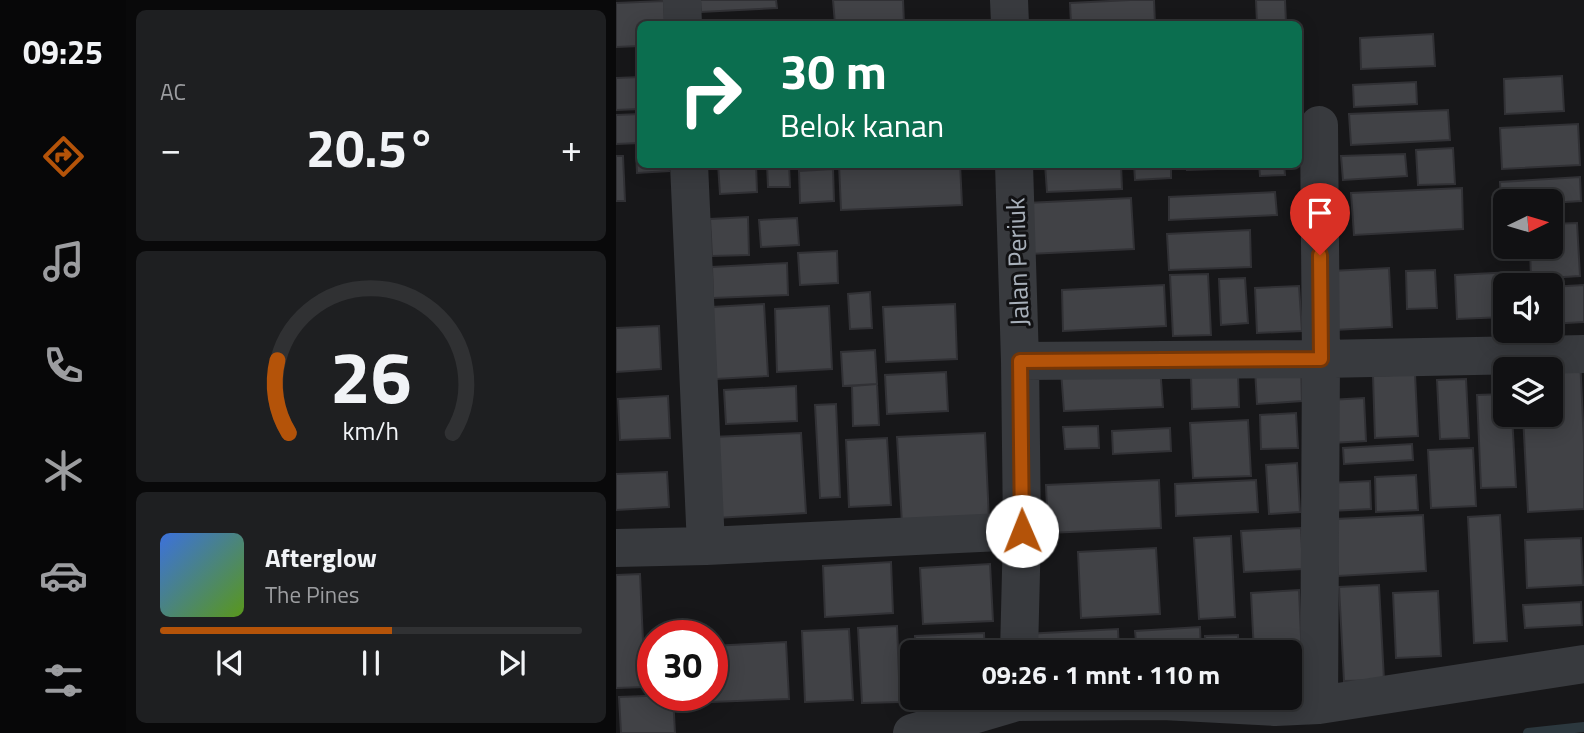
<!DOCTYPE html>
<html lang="id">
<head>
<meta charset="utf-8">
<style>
	body { margin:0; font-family:"Titillium Web",sans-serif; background:#1e1f21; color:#f1f3f6; height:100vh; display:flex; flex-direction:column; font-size:26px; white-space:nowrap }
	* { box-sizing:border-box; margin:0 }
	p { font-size:23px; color:#9c9da0 }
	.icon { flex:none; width:38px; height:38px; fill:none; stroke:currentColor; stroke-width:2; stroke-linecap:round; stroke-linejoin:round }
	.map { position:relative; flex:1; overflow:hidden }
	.drawer { display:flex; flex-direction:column; gap:10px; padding:10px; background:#09090a; width:490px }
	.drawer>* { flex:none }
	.banner { position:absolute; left:21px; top:21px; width:665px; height:147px; border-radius:10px; box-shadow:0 4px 18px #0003,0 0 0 2px #303133; background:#0b6e4f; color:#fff; overflow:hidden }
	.needle { width:46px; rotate:85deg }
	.buttons { position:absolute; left:877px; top:189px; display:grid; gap:14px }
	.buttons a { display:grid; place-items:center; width:70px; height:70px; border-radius:10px; background:#111113; box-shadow:0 4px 18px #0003,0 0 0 2px #303133; font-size:35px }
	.speed { position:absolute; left:21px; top:620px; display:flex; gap:14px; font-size:35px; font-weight:700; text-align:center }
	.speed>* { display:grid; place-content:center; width:91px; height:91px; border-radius:50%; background:#111113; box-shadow:0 4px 18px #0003,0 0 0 2px #303133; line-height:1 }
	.speed .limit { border:10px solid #d22; background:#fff; color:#111 }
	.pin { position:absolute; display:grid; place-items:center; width:60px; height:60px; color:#fff; margin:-72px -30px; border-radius:50% 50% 50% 0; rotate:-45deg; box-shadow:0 0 7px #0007 }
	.pin .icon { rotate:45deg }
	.me { position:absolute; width:77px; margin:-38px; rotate:359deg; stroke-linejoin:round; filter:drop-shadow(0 0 5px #0008) }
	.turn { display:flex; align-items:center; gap:24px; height:147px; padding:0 28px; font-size:32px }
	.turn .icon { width:91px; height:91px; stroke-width:2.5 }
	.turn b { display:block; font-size:49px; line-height:60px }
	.big { font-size:52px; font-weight:700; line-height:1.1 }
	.drawer .tile { flex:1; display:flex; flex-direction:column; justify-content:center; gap:10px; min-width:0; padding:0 24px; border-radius:10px; background:#1e1f21 }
	.drawer .dial { align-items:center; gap:0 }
	.dial svg { height:182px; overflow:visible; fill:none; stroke:#303133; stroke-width:7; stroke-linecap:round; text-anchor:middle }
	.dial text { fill:#f1f3f6; stroke:none }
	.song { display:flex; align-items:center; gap:21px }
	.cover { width:84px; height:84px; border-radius:10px; background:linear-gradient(135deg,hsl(220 70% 55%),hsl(90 70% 35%)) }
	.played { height:7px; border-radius:4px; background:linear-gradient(90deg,#b45309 55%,#303133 55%) }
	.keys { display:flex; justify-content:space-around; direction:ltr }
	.heat { display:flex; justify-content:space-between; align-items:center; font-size:38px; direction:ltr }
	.trip { position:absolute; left:284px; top:640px; width:402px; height:70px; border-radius:10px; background:#111113; box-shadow:0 4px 18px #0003,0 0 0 2px #303133; font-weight:700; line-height:70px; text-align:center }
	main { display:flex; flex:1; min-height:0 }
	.tabs { display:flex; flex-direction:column; width:126px; justify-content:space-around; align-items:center; background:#070708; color:#9c9da0 }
	.tabs .icon { width:49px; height:49px }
	.tabs .on { color:#b45309 }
	.tabs b { font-size:32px; color:#f1f3f6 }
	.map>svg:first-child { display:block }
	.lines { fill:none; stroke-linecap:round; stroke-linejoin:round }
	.stream { stroke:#2c383e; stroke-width:10 }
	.building { fill:#414246; stroke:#313135; stroke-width:2 }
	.minor { stroke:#383a3e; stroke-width:38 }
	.route-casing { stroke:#753606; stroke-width:18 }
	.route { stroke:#b45309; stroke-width:12 }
	.labels { text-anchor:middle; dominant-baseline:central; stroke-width:6; stroke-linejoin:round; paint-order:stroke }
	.street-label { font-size:26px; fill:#a8b0ba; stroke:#121214 }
</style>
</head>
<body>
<main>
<nav class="tabs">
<b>09:25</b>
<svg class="icon on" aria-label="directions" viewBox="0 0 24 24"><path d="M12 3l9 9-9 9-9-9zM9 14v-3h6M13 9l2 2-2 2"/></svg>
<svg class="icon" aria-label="music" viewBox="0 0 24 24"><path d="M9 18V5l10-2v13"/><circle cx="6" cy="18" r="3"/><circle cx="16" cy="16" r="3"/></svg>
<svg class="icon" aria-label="phone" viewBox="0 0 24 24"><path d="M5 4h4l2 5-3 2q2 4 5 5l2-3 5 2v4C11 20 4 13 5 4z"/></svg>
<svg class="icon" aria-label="climate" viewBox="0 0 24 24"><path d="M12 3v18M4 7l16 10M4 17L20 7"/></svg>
<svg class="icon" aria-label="car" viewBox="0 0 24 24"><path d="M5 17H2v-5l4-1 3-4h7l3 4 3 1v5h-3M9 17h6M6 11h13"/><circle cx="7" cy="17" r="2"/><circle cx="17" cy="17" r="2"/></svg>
<svg class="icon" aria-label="filters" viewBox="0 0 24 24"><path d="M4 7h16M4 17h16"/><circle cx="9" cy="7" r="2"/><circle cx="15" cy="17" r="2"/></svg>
</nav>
<section class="drawer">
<div class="tile"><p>AC</p>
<div class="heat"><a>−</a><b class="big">20.5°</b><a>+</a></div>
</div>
<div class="tile dial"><svg viewBox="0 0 100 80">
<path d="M14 69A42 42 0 1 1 86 69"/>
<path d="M14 69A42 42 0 0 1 9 37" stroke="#b45309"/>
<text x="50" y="56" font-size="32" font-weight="700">26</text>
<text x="50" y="72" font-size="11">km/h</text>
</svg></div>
<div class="tile">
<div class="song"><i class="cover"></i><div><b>Afterglow</b><p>The Pines</p></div></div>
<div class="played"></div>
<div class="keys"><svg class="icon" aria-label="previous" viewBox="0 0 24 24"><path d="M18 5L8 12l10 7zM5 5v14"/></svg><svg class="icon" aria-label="pause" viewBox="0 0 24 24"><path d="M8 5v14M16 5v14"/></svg><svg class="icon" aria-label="next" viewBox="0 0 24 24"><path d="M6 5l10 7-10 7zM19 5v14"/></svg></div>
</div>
</section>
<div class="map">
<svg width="968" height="733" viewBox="0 0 968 733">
	<rect width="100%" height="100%" fill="#171719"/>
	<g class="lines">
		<path class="stream" d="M912 733 968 727"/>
	</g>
	<path class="building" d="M84 0H160L161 8 85 12Z
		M217 0H287L288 24H219Z
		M514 0H538L539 24H455L454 3Z
		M640 0H669L670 24H641Z
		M48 1 49 24H24V46L0 47V3Z
		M817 34 819 66 745 69 744 38Z
		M946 76 948 111 889 114 888 79Z
		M24 77V109L0 110V78Z
		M800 82 801 104 738 107 737 85Z
		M832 110 834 140 735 145 733 114Z
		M24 114V143L0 144V115Z
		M962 124 964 165 886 169 884 128Z
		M837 148 839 184 802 185 800 150Z
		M20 151H24V164H52L53 171 21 173Z
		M789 154 791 176 727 180 725 156Z
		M0 156H7L9 201H0Z
		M102 164H140L141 192 104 194Z
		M151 164H173L174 187H152Z
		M223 164H344L346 205 225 210Z
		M429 164H505L506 189 431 192Z
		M518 164H555V178L519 180Z
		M571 164H632V168L571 170Z
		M643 164H668L669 175 644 176Z
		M217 169 218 201 184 203 183 171Z
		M964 177 965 201 934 203V201H889V205H885L884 182Z
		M846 188 847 229 738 235 735 193Z
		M659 192 661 215 553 220V197Z
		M515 198 518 249 413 254 410 203Z
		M132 217 133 255 96 256 94 219Z
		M181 218 183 245 145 247 143 220Z
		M961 223 964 276 915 279 914 247H934V224Z
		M634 230 635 267 553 270 551 234Z
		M221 251 222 283 184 285 182 253Z
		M171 263 172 295 97 298 96 267Z
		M773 268 776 327 718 330 715 271Z
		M819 270 821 308 791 309 790 271Z
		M897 272 898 285H889V317L841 319 839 275Z
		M592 274 595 335 557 336 554 275Z
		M629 278 632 323 605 325 603 279Z
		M548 285 550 326 447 331 446 290Z
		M968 285V322L934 324V287Z
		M683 286 686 331 641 333 639 288Z
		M254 292 256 328 234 329 232 294Z
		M148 304 152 376 100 379 96 307Z
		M339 304 341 359 270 362 267 307Z
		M213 306 216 369 161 372 159 309Z
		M43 326 45 369 0 372V328Z
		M259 350 261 384 227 386 225 352Z
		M964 357 968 444V509L912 512 907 415H934V369Z
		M544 366 547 407 448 411 445 371Z
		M685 367 686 401 641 404 639 369Z
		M330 372 332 411 271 414 269 375Z
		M622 374 623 407 576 409 575 376Z
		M799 374 802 436 759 438 757 376Z
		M850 379 853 438 824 439 821 380Z
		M261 384 263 425 237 426 236 386Z
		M180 386 181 421 110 424 108 390Z
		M889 394V415H896L900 487 865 488 861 395Z
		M52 396 54 438 4 440 2 399Z
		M748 398 750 441 715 443 713 400Z
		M220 404 224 497 204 498 199 405Z
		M680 413 682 448 645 449 644 415Z
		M632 420 635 476 577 478 574 423Z
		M482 426 483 448 449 449 447 427Z
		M554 428 555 451 497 454 496 431Z
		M185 433 190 513 100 518 96 437Z
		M369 433 373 520 286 524 281 437Z
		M271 438 275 505 233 507 230 440Z
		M796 444 797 460 728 464 727 448Z
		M857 448 860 506 815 508 812 450Z
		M681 463 684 512 653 514 650 465Z
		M51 472 53 507 0 510V474Z
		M800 475 802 510 760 512 759 477Z
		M543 480 545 528 432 533 430 485Z
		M640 480 642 512 560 516 559 484Z
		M754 481 755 509 713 511 712 483Z
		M807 515 810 571 722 576 719 519Z
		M884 515 891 641 858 643 852 517Z
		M685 528 687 569 628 572 625 531Z
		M615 536 619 617 583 619 578 538Z
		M965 538 967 585 911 588 909 540Z
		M540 548 544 614 465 618 462 552Z
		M275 562 277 613 209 617 207 566Z
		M374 564 377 621 307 624 304 568Z
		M24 574 29 687 0 688V575Z
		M763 585 768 680 728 681 723 587Z
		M683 590 686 658 674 659V653H638L635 593Z
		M822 591 825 656 780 658 777 593Z
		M965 602 966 625 909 628 907 605Z
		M281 626 284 702 246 703 242 628Z
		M584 627 585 653H521L519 631Z
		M233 629 237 700 189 702 186 631Z
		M502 629 503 653H410L409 634Z
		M368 633 369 653H300L299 636Z
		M622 635 623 653H590L589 636Z
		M170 642 173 699 95 702 96 646Z
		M57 695 59 733H5L3 697Z"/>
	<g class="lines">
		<path class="minor" d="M66 0 67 24
			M393 0 394 24
			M703 125 705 359 703 705
			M73 164 90 546
			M398 164 404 361 406 531 403 653
			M404 361 705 359 968 354
			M0 548 90 546 406 531
			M296 733 401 702 547 701 659 707 703 705 968 664"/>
	</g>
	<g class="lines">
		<g class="route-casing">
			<path id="route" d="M406 531 404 361 705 359 704 255"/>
		</g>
		<use href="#route" class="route"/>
	</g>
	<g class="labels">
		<g class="street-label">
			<text transform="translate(401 262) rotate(-92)">Jalan Periuk</text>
		</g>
	</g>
</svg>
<div class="buttons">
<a><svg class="needle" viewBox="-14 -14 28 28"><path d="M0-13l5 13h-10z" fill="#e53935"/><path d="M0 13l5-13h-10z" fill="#9c9da0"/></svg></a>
<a><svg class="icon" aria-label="sound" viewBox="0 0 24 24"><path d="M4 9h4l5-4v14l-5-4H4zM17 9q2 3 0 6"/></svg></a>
<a><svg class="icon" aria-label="layers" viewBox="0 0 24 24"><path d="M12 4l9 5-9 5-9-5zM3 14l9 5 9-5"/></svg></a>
</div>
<div class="speed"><div class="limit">30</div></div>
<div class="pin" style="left:704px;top:255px;background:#d93025"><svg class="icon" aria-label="arrive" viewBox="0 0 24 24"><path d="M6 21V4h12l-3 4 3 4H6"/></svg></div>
<svg class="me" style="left:406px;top:531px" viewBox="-20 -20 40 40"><circle r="19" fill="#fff"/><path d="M0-13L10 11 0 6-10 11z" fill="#b45309"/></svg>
<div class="trip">09:26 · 1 mnt · 110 m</div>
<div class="banner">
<div class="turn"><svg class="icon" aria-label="right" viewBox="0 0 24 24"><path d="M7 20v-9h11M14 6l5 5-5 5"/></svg><div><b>30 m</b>Belok kanan</div></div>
</div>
</div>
</main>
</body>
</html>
